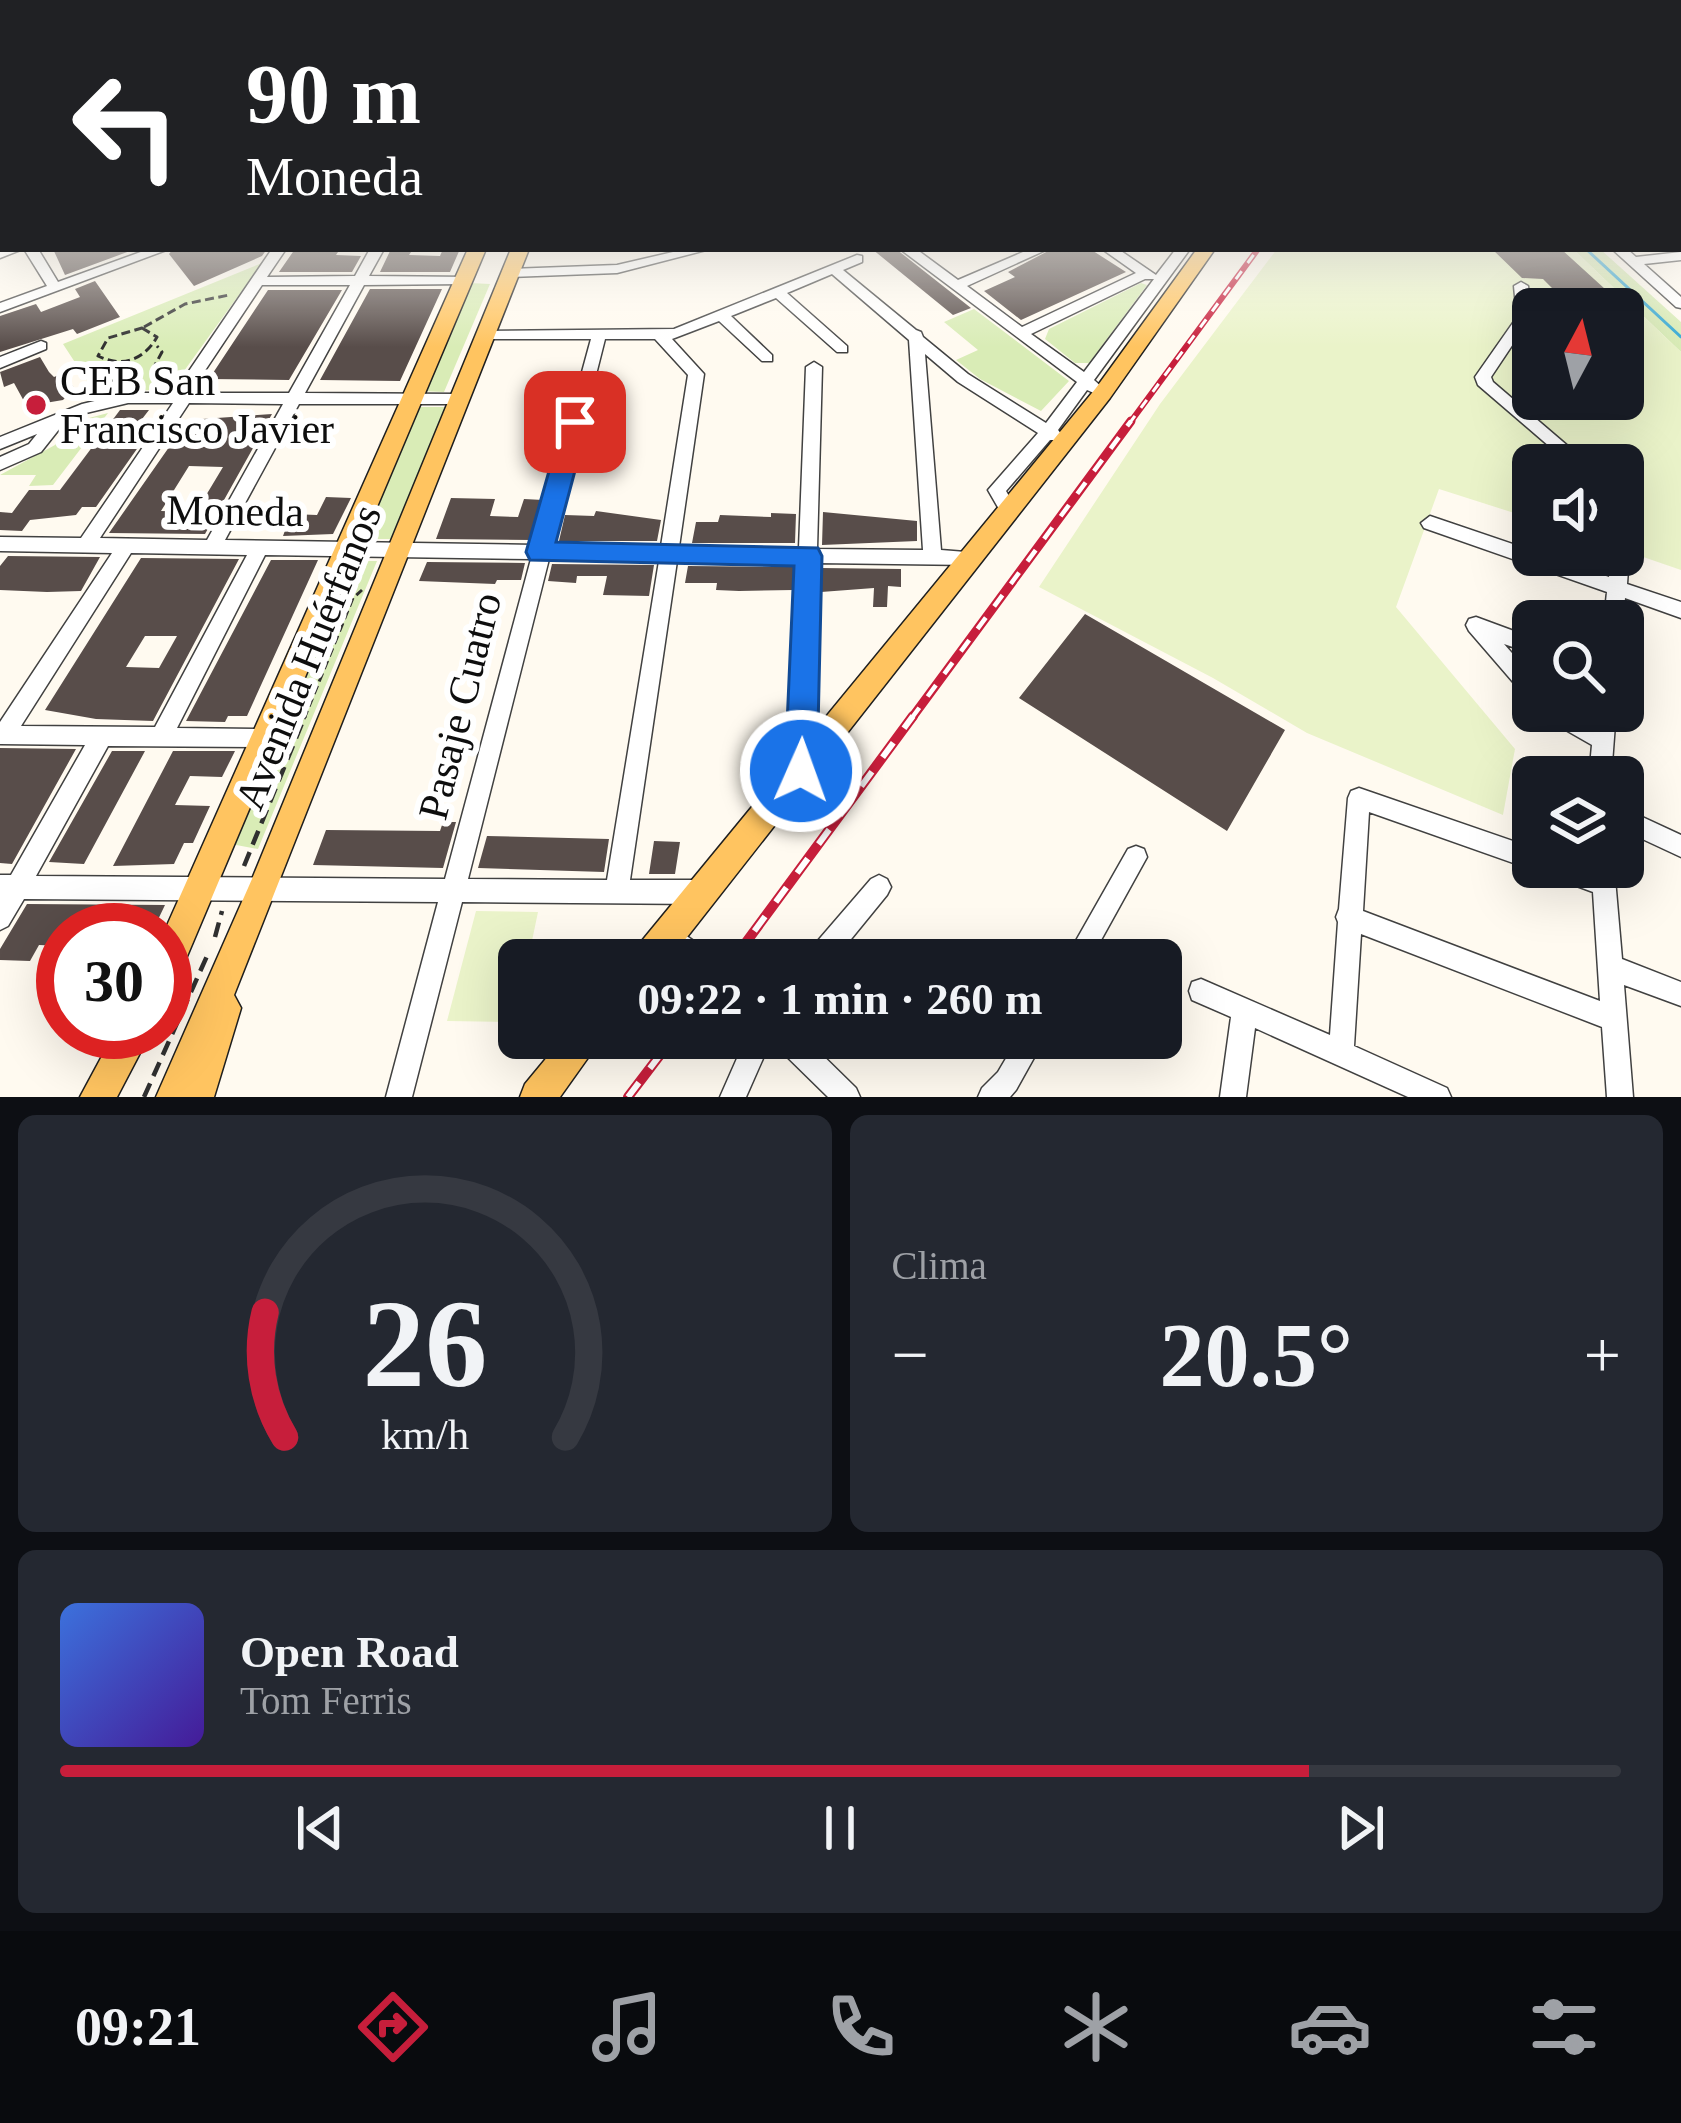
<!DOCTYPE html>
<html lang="es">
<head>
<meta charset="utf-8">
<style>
	body { margin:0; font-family:Georgia,serif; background:#242831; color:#f1f3f6; height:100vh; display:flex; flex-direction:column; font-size:45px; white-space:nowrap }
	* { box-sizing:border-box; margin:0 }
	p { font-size:39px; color:#9ea1a6 }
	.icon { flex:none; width:66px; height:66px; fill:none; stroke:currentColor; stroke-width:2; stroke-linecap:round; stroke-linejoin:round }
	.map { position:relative; height:1097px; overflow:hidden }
	.drawer { display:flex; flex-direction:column; gap:18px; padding:18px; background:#0d0f14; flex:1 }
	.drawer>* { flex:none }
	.hud { position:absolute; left:0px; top:0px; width:1683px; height:252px; box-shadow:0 12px 48px #0002; background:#202124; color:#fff; overflow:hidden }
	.needle { width:78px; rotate:7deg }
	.tools { position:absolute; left:1512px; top:288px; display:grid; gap:24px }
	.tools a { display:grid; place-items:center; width:132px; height:132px; border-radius:18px; background:#171b24; box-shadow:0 12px 48px #0002; font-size:60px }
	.speed { position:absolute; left:36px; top:903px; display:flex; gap:24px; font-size:60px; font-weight:700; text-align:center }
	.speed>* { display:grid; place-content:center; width:156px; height:156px; border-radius:50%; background:#171b24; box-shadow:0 12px 48px #0002; line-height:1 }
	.speed .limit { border:18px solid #d22; background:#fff; color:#111 }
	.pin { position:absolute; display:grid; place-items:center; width:102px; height:102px; color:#fff; margin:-51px; border-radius:24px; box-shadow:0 6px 18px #0006 }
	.me { position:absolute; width:132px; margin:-66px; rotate:2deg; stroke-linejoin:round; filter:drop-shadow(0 0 9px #0008) }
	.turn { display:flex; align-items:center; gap:42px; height:252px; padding:0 48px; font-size:54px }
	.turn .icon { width:156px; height:156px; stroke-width:2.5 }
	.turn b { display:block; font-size:84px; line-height:102px }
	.big { font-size:90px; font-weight:700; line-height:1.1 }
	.drawer .widget { flex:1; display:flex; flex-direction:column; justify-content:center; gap:18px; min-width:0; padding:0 42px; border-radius:18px; background:#242831 }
	.drawer .dial { align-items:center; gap:0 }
	.dial svg { height:312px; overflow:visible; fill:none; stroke:#363941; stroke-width:7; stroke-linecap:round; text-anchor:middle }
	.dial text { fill:#f1f3f6; stroke:none }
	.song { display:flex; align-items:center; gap:36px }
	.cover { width:144px; height:144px; border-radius:18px; background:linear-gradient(135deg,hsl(220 70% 55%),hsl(260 70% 35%)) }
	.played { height:12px; border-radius:6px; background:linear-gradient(90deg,#c71e3b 80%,#363941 80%) }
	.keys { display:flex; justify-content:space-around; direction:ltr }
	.heat { display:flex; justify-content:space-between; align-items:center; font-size:66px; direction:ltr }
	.drawer .tiles { flex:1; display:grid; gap:18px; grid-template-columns:1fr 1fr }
	.widget:last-child { grid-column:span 2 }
	.trip { position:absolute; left:498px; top:939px; width:684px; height:120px; border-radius:18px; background:#171b24; box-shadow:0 12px 48px #0002; font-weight:700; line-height:120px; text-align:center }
	.menu { display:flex; height:192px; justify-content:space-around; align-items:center; background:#090b0e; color:#9ea1a6 }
	.menu .icon { width:84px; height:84px }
	.menu .on { color:#c71e3b }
	.menu b { font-size:54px; color:#f1f3f6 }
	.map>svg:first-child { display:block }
	.green { fill:#d9ecb6 }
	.pitch { fill:#eaf3c9; fill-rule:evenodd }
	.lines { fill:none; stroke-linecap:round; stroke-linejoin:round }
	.stream { stroke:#33a9d5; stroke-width:3 }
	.building { fill:#584d4a; fill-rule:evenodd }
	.minor-casing { stroke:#414141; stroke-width:3 }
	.major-casing { stroke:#1f1f1f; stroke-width:3 }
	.path-far1 { stroke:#303030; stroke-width:3; stroke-dasharray:9 4.5; stroke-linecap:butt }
	.path { stroke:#303030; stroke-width:4.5; stroke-dasharray:15 8; stroke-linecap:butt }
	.minor { fill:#fff; fill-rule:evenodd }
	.major { fill:#ffc460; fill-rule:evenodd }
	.rail-far2-casing { stroke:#c71e3b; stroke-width:6 }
	.rail-far1-casing { stroke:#c71e3b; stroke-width:9 }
	.rail-casing { stroke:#c71e3b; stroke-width:10 }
	.rail-far2 { stroke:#fff; stroke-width:3; stroke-dasharray:10; stroke-linecap:butt }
	.rail-far1 { stroke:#fff; stroke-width:4.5; stroke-dasharray:14; stroke-linecap:butt }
	.rail { stroke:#fff; stroke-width:6; stroke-dasharray:18; stroke-linecap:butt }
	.route { fill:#1a73e8; stroke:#114b97; stroke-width:3 }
	.poi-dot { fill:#c71e3b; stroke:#fff; stroke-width:4.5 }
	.labels { text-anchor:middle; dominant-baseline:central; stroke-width:12; stroke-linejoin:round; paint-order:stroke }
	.poi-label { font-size:42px; fill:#0e0e0e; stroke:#fff; text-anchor:start }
	.street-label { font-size:42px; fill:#0e0e0e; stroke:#fff }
</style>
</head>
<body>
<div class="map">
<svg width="1681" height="1097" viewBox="0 0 1681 1097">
	<rect width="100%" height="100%" fill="#fffaf0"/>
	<path class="green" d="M1573 249H1600L1681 322V352Z
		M262 263 171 389 95 393 63 344Z
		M470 283 490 284 444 392 422 391Z
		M1141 283 1147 285 1089 363H1075L1045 339 1049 329Z
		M974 309 1069 381 1041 411 980 379 956 360 978 350 944 322Z
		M414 407H447L399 539H361Z
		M108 413 53 485 29 486 36 475H0L55 445 70 423Z
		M351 561H377L258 849 231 844Z"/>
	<path class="pitch" d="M1277 249H1573L1681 352V570L1623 550V465H1533V519L1439 489 1396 607 1515 749 1503 815 1307 733 1213 678 1039 587 1160 404ZM1533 309H1623V399H1533Z
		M476 911 538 912 528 960H519L514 1022 447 1021Z"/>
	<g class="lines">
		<path class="stream" d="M1586 249 1681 337"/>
	</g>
	<path class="building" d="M53 249H130V251L65 275Z
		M173 249H267L262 256 194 286 169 254Z
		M295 249H340L336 255 361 256 352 272H279Z
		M391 249H413L409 255 440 256 443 249H460L450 272H380Z
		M872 249H896L971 308 953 315Z
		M1052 249H1090L1126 272 1021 320 984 291 1015 277 1008 272Z
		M1492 249H1561L1605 289 1558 294 1543 279 1522 278Z
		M95 281 120 317 77 334 73 329 0 352V316L36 304 41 312 80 297 75 289Z
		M370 289H442L400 381 320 380Z
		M268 290H342L289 380 209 379Z
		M40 357 49 372 54 377 64 373 74 388 63 400 45 403 31 414 14 383 4 387 0 372Z
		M120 410H149L122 445 139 446 96 507H82L76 515 30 520 22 531 0 530V512L12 513 29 490H60Z
		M272 414 205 534 109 533 188 420ZM189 466 223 467 196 512 161 511Z
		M326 497 351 498 333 534 283 536 291 514 317 515Z
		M451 498 495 499 490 516 518 517 524 499 543 500 532 540 436 539Z
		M596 511 661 520 657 541H559L565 515 594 516Z
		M823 512 917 521V541L822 545Z
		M771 513 796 514 795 543H692L696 522H718L720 515 771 517Z
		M8 556 100 557 81 591 47 592 0 590V566Z
		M141 558 239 559 153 721 96 719 45 710ZM145 636H177L159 668 126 667Z
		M271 560H318L247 716H228L225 722 186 721Z
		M427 562 525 563 521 580H497L495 584 419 581Z
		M552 564 654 565 649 596 603 595 607 576H577L576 583 548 581Z
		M688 566 794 567 793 590 739 591 716 590 717 583H685Z
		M821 568 901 569V587L888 586 887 607H873L874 588 821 592Z
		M1085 614 1285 730 1227 831 1019 698Z
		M0 748 76 749 12 864 0 863Z
		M112 751H145L84 864 49 862Z
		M173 751H235L222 777 190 776 175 805 210 806 193 843H184L174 864 113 866Z
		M443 822H456L443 868 313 865 326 830 440 831Z
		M487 836 609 839 604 872 478 868Z
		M654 841 680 842 675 874H649Z
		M27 904 165 905 153 930H63V946L39 945 30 961 0 960V949Z"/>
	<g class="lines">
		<g class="minor-casing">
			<path id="minor" d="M3 202V210L0 211V203Z
				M1680 211H1681V219H1680Z
				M3 249H23L0 258V250Z
				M24 249H38L58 282 149 249H169L0 312V303L47 286Z
				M272 249H286L267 277 355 276 370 249H384L369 276 469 277 471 280 464 284 364 285 305 393 458 394 466 399 458 404H299L225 540 535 545 591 339H485L478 334 480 331 674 329 857 255 862 256V262L843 270 916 330 921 332 923 337 968 374 1046 423 1077 382 900 249H916L958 280 1030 249H1048L967 286 1022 327 1136 273 1102 249H1118L1156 275 1176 249H1190L1094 380 1104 389 1101 393 1096 394 1087 390 1058 430 1063 436 1061 440H1050L1006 491 1018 511 1015 516H1003L988 490 1038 433 958 382 925 354 941 550 978 553 981 558 978 563 972 565 817 563 812 770 809 777 801 780 793 777 790 770 799 563 677 561 630 880H703L711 884 715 892 711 900 703 904 462 902 412 1097H386L438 902 24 899 8 926 0 930V875H11L85 745 0 744V722L112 553 0 551V537L81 538 173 403H128L86 413 64 423 41 452 0 470V457L29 444 37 434 0 449V437L82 404 128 393H174ZM832 274 909 340 923 550 817 549 822 367 814 362 806 367 799 548 679 547 704 374 672 339 719 321 762 361H772V355L731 316 776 298 837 352H847V346L787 293ZM1145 279H1154L1084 372 1031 334ZM262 285H350L289 393H190ZM605 339H655L688 375 661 546 553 545ZM189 403 283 404 207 540 100 538ZM131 553 247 555 155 727 21 726ZM265 555 531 559 445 879 36 876 108 746 261 747 268 745 271 738 268 731 261 729 177 728ZM549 559 659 561 607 880 468 879Z
				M686 249H710L617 273 510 277 503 273 510 269 617 265Z
				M1612 249H1627L1636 257 1681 252V260L1644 264 1681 297V308L1676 307Z
				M1521 282 1528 286 1531 317 1491 377 1493 382 1590 465H1571L1478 385 1475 377 1517 317 1514 286Z
				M41 341 46 343V349L0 368V357Z
				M1430 516 1533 551V555H1543L1609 577 1611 555H1623V549L1626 550 1629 555 1627 584 1681 602V618L1625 598 1623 622 1604 621 1607 592 1424 528 1421 523Z
				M1623 517 1629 519 1632 525 1623 532Z
				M1476 617 1533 638V654L1504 644 1533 677V700L1526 697 1469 631 1466 625 1469 619Z
				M1540 711H1569L1594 725 1596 711H1616L1611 777H1589L1592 745 1543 717Z
				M1359 788 1533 848V867H1541L1533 870 1369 812 1363 911 1600 1001 1593 892 1547 875 1544 867H1614L1622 959 1681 982V1006L1624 985 1633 1097H1607L1602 1027 1361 934 1354 1046 1447 1088 1451 1097H1408L1255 1028 1246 1097H1220L1231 1017 1192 1000 1189 991 1192 982 1201 979 1330 1035 1338 922 1336 917 1339 909 1348 798 1351 791Z
				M1623 808 1681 835V857L1623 830Z
				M1136 846 1144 849 1147 857 1090 960H1065L1128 849Z
				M879 875 887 879 891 887 887 895 834 960H806L809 951 871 879Z
				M668 923 708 951 711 960C687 960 667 960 656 935L660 927Z
				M746 1038H772L746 1097H720Z
				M773 1038H805L856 1088 860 1097H828L777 1047Z
				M1018 1038H1045L1016 1090 1010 1097H978L982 1088 998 1072Z"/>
		</g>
		<g class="major-casing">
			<path id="major" d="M468 249H486L177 980 165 984V930Z
				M511 249H529L234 995 241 1008 214 1097H156L252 879Z
				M1197 249H1215L1110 398 669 960H632L636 948 1096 388Z
				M115 1032H151L117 1097H80Z
				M563 1038H602L560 1097H520L525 1084Z"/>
		</g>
		<path class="path-far1" d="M144 327 185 304 229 295
			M142 328 157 337C144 360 122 368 98 356L108 338Z
			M155 385V365L162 352 157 346
			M110 387 123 364
			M304 719 353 598 362 590"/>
		<path class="path" d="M244 866 305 716
			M215 937 222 911
			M144 1097 207 956"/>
		<use href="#minor" class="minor"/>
		<use href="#major" class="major"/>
		<g class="rail-far2-casing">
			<path id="rail-far2" d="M1129 424 1258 249"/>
		</g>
		<g class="rail-far1-casing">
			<path id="rail-far1" d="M911 719 1131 421"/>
		</g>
		<g class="rail-casing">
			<path id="rail" d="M733 960 913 716
				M628 1097 673 1038"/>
		</g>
		<use href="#rail-far2" class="rail-far2"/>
		<use href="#rail-far1" class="rail-far1"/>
		<use href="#rail" class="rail"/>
	</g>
	<linearGradient id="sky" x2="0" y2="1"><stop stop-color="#92c9ef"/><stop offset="0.56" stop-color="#fffdf8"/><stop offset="1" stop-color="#fffdf8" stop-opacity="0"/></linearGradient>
	<rect width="1681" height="347" fill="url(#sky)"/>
	<path class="route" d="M575 414 588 422 556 542 818 548 822 556 817 771 813 782 801 786 789 782 785 771 794 566 530 560 526 552 563 422Z"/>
	<circle class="poi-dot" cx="36" cy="405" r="12"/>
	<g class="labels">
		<g class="poi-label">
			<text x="60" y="381">CEB San<tspan x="60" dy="48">Francisco Javier</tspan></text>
		</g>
		<g class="street-label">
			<text transform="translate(235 511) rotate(1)">Moneda</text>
			<text transform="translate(308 657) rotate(-68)">Avenida Huérfanos</text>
			<text transform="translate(460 706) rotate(-76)">Pasaje Cuatro</text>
		</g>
	</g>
</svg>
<div class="tools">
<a><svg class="needle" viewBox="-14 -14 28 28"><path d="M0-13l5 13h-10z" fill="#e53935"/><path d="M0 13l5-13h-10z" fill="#9ea1a6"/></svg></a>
<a><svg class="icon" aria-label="sound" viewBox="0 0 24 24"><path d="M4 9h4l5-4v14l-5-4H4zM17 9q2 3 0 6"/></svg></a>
<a><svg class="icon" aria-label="search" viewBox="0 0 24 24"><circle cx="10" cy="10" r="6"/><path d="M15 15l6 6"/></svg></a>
<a><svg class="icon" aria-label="layers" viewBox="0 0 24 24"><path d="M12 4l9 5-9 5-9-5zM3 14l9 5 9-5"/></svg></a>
</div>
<div class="speed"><div class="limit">30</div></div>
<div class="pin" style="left:575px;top:422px;background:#d93025"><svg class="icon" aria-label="arrive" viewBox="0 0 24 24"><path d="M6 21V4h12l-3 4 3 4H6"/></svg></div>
<svg class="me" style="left:801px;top:771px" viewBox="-20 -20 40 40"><circle r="17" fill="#1a73e8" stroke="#fff" stroke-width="3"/><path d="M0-11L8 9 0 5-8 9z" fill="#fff"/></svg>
<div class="trip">09:22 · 1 min · 260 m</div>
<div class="hud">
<div class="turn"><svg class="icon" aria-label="left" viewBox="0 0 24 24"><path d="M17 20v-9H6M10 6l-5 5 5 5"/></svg><div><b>90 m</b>Moneda</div></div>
</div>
</div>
<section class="drawer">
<div class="tiles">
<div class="widget dial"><svg viewBox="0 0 100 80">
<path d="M14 69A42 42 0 1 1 86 69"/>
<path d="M14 69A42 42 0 0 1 9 37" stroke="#c71e3b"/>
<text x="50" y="56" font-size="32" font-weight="700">26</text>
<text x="50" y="72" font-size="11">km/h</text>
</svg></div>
<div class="widget"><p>Clima</p>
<div class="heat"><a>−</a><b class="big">20.5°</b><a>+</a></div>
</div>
<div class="widget">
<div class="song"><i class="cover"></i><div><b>Open Road</b><p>Tom Ferris</p></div></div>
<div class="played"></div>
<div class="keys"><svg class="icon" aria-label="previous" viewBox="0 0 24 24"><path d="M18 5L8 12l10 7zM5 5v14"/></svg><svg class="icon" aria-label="pause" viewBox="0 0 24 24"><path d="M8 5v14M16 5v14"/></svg><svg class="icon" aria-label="next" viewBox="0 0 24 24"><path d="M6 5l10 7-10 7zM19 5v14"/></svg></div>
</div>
</div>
</section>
<nav class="menu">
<b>09:21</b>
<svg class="icon on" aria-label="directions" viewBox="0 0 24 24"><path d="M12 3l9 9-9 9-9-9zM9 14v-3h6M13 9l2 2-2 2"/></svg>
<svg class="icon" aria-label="music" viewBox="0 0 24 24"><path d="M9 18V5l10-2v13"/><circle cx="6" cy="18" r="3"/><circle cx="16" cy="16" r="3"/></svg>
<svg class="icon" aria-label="phone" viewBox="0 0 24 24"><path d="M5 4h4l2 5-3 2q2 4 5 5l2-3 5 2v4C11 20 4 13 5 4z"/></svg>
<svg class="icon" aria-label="climate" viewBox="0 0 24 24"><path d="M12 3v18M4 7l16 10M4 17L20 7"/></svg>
<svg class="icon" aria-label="car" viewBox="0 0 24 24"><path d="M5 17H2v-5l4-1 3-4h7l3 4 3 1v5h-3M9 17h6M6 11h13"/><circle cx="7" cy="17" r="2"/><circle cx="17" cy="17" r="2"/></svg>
<svg class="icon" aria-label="filters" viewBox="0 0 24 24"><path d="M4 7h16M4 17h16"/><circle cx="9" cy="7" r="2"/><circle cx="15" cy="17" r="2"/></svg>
</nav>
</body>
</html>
